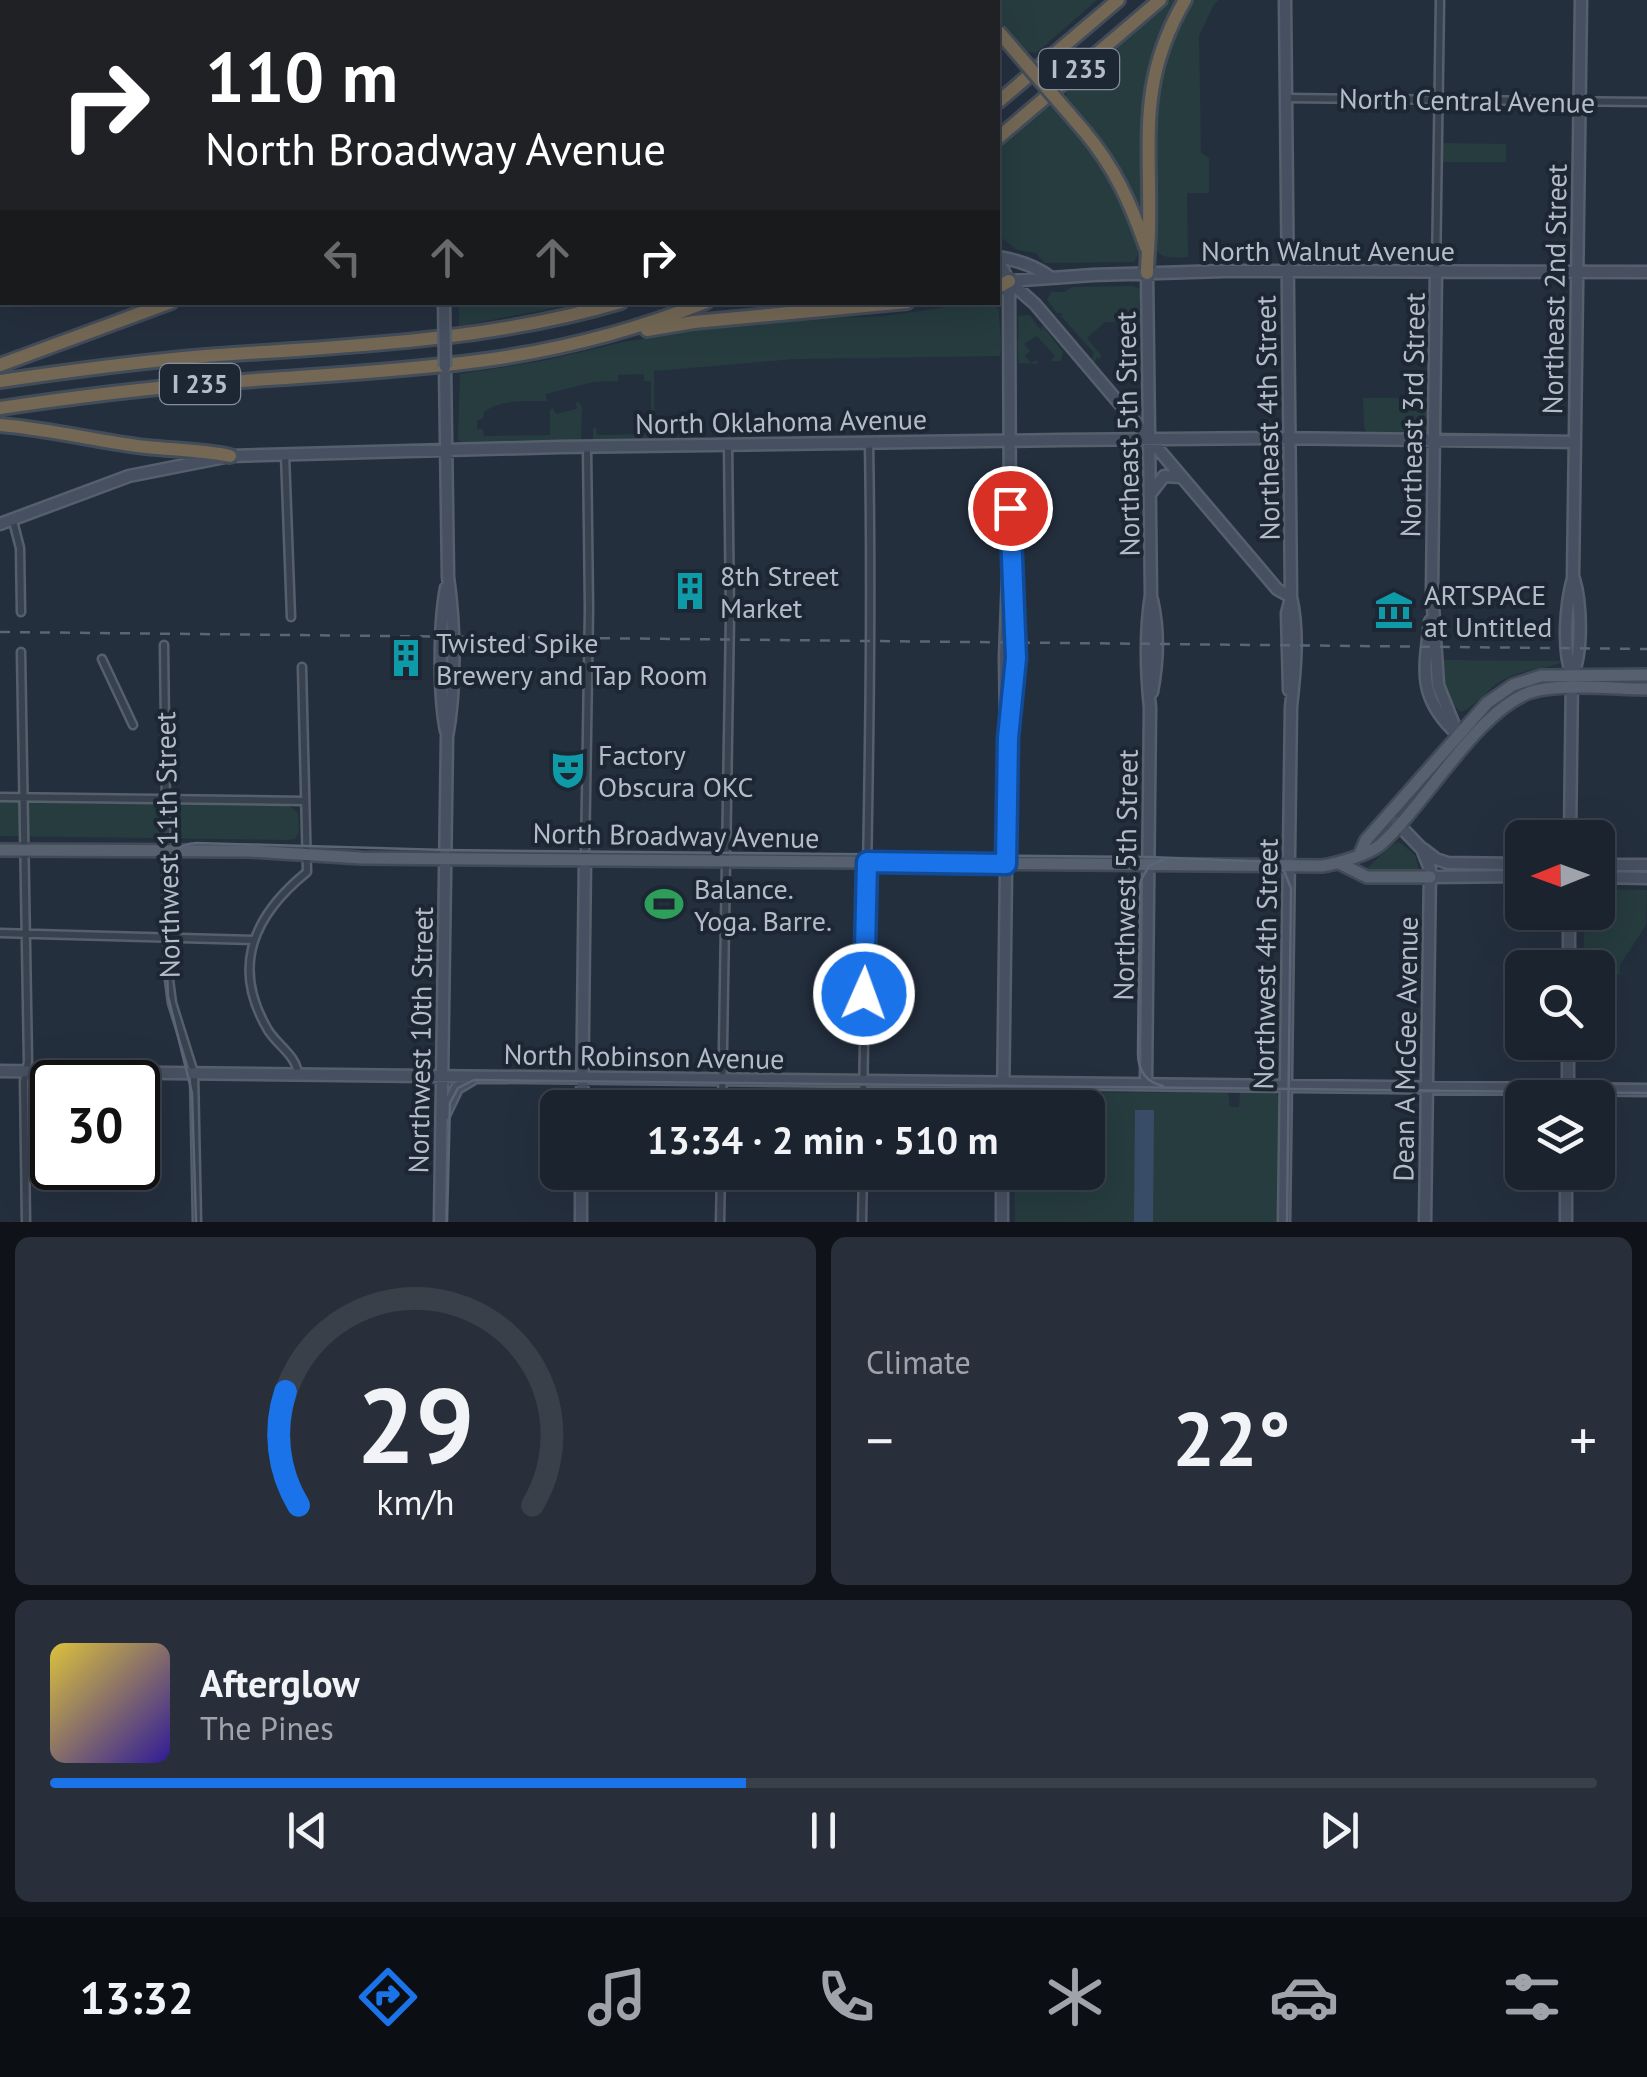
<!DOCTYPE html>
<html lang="en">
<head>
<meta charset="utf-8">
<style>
	body { margin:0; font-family:"PT Sans",sans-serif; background:#282f3a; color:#f1f3f6; height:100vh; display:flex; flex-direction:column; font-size:38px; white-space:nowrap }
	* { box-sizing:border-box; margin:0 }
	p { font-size:32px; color:#a0a4aa }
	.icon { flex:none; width:55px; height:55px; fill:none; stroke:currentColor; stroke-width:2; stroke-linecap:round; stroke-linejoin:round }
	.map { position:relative; height:1222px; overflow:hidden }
	.panel { display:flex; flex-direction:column; gap:15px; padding:15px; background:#0f1319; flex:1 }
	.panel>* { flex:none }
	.hud { position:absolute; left:0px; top:0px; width:1000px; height:305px; box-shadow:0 10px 40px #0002,0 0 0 2px #39404a; background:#202124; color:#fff; overflow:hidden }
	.needle { width:65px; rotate:269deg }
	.buttons { position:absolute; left:1505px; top:820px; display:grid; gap:20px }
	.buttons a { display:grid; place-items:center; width:110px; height:110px; border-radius:15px; background:#1b232e; box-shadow:0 10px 40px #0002,0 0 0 2px #39404a; font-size:50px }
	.speed { position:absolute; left:30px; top:1060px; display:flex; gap:20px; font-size:50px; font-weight:700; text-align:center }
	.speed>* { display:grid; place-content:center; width:130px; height:130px; border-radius:50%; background:#1b232e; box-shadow:0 10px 40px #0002,0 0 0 2px #39404a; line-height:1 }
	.speed .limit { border:5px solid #111; border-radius:15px; background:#fff; color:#111 }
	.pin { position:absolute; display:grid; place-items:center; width:85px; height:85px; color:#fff; margin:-42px; border:5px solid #fff; border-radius:50%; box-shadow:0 2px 10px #0007 }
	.me { position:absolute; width:110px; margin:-55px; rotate:2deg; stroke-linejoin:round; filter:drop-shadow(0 0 8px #0008) }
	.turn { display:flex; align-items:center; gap:35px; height:210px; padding:0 40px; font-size:45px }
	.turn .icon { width:130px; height:130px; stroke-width:2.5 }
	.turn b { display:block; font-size:70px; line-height:85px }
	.lanes { display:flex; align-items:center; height:95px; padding:0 40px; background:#0003; justify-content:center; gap:50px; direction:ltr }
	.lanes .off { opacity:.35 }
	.big { font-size:75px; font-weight:700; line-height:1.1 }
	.panel .widget { flex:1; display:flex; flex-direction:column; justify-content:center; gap:15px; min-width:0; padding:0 35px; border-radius:15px; background:#282f3a }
	.panel .dial { align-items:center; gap:0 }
	.dial svg { height:260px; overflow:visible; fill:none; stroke:#39404a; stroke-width:7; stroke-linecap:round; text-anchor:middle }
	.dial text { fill:#f1f3f6; stroke:none }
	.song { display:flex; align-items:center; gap:30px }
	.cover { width:120px; height:120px; border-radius:15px; background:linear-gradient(135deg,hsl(50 70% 55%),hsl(250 70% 35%)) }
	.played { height:10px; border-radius:5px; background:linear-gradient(90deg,#1a73e8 45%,#39404a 45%) }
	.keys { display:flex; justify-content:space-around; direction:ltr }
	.heat { display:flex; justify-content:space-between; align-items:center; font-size:55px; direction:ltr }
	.panel .tiles { flex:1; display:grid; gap:15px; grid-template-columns:1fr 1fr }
	.widget:last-child { grid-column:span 2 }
	.trip { position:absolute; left:540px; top:1090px; width:565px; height:100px; border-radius:15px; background:#1b232e; box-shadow:0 10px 40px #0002,0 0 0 2px #39404a; font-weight:700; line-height:100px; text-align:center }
	.menu { display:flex; height:160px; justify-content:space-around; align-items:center; background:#0b0e12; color:#a0a4aa }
	.menu .icon { width:70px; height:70px }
	.menu .on { color:#1a73e8 }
	.menu b { font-size:45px; color:#f1f3f6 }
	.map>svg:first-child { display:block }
	.green { fill:#263c3f }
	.water { fill:#394c67 }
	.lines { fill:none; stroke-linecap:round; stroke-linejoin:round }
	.street-casing { stroke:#565f6c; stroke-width:11 }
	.secondary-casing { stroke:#565f6c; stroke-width:15 }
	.primary-casing { stroke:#414a57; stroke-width:16 }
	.highway-casing { stroke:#434c59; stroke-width:18 }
	.street { stroke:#38414e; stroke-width:6 }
	.secondary { stroke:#465061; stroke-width:10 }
	.primary { stroke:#56606e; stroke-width:11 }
	.highway { stroke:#746855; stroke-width:12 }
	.tram { stroke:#5a6575; stroke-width:2.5 }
	.rail { stroke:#5a6575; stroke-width:2.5; stroke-dasharray:10 10; stroke-linecap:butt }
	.secondary-bridge-casing { stroke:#565f6c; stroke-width:15; stroke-linecap:butt }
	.highway-bridge-casing { stroke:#434c59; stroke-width:18; stroke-linecap:butt }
	.secondary-bridge { stroke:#465061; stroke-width:10 }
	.highway-bridge { stroke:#746855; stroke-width:12 }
	.route-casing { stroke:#114b97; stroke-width:25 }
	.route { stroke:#1a73e8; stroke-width:18 }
	.labels { text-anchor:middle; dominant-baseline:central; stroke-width:8; stroke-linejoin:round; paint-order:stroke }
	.shield { fill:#1d2633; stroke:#878f9c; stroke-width:2.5 }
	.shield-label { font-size:25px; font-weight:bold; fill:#b4bcc9 }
	.street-label { font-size:28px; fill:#b4bcc9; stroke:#1d2633 }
	.poi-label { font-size:28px; fill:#b4bcc9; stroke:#1d2633; text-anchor:start }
</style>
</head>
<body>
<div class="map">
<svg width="1647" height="1222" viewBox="0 0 1647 1222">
	<rect width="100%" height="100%" fill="#242f3e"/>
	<path class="green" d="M977 0H1097L1036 53 1024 51 998 24V2H979Z
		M1171 0H1181L1163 37 1144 222H1141L1066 102V89Z
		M1189 0H1219L1214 4 1199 36 1201 153 1209 158V193H1187L1188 257C1173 258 1159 260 1153 244L1151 132 1165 51Z
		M1048 105C1078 118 1120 190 1133 221 1137 231 1138 243 1140 253L1134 262 1045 263 1035 253 1017 250 998 235V145Z
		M1442 143 1506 144V162H1442Z
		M1072 287 1133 286 1140 289 1142 301 1139 302 1140 328H1133V322H1105L1087 338 1102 356 1099 359 1097 357 1094 364 1091 361 1094 353 1061 316 1062 313H1057L1047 300 1051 292H1064Z
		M459 303V302L580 303 459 326Z
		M975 303H991L999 310C999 328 1003 339 1000 356L796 359 654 371 655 441 596 443 593 440V428H596L597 435 644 434 645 427H651V381H644V374L618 375V381L594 382 546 394 547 401C526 401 502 399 484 412L483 419 477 420V429H483L484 436 550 435V410L553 408 556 414 577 409 576 402H578L582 406 581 442 463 444 458 439 460 374 543 361 623 342 660 336 693 327 769 320 885 316Z
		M1030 315 1041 331 1042 325 1063 352 1061 361H1050L1055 356 1037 336 1024 344 1030 351 1025 356 1031 363 1037 360 1038 364 1019 363C1016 346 1020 333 1018 316Z
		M1363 398H1429L1428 429C1421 436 1405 438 1397 432L1367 434 1364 426Z
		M1443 660 1561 661V662C1550 669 1524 669 1507 678 1489 686 1477 706 1461 712 1443 698 1442 681 1443 660Z
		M0 802 289 806 298 813 299 832 295 839 288 840 0 836Z
		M1399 842 1415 855 1419 870 1366 869 1392 845Z
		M1598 889 1647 890 1646 925 1620 965V974L1598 982V968L1584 967V913L1598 912Z
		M1266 1089 1269 1093H1276L1280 1100 1278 1222H1015L1014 1173 1088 1172V1108L1014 1107 1015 1097 1019 1093 1228 1092 1230 1107H1239L1240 1090Z"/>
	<path class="water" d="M1135 1110H1154L1153 1222H1134Z"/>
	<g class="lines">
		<g class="street-casing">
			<path id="street" d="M138 0V2
				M582 0V2
				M822 2 827 0
				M841 2 846 0
				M1286 98 1647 102
				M1436 272 1440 0
				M285 455 291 617
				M13 521 20 548 21 612
				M164 645 168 972 172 1003 194 1073 197 1222
				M21 652 28 1062 24 1081 26 1222
				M102 659 133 725
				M0 797 304 801
				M585 859 589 608 587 448
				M0 933 254 940
				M298 1074C296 1055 278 1046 268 1030 230 966 254 915 307 872L302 667
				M722 1108 730 615 728 445
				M863 1108C866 886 873 665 869 444
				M720 1222 721 1172
				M862 1222 863 1172"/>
		</g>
		<g class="secondary-casing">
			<path id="secondary" d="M440 0V2
				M810 0 811 2
				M998 257C1017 260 1034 265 1050 277
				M998 261 1009 281 1035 304 1277 589 1291 597
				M1436 272 1432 590 1438 685 1458 735
				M1009 281 1093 275 1224 271 1647 272
				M0 283H2
				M1151 493 1164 476 1180 477
				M0 524 129 476 230 456 560 447 1061 440 1274 438 1575 442
				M446 588C439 625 439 695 446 731
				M1152 600C1159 631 1158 661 1152 692
				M1430 621C1425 668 1417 694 1453 730
				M1572 675C1583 654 1581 602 1574 579
				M1289 690 1287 613 1290 602
				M1011 701 1016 657 1014 579
				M1396 822 1422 849 1430 869 1425 1222
				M1570 838 1572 675C1562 650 1566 604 1573 578L1581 0
				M1423 849 1436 859 1448 863 1522 864
				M1598 865H1647
				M1430 877 1522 876
				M1598 877 1647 878
				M1569 968V912
				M0 1071 1647 1090
				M1146 1084 1150 708C1146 669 1145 633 1151 595L1147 273
				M1568 1098V1042
				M582 1108 585 859
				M1003 1108 1007 790 1005 657 1010 523 1009 281
				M444 1115 457 1088 472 1079
				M440 1222 447 737C456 689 455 625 448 577L445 367
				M581 1222V1172
				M1002 1222V1172
				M1284 1222 1291 707C1295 671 1299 632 1291 597L1285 0
				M1566 1222V1172"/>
		</g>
		<g class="primary-casing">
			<path id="primary" d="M0 850 249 851 361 858 1322 866C1336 864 1370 854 1380 845 1424 807 1477 710 1531 692 1561 683 1615 689 1647 689
				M1360 854 1366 840 1487 703 1513 685 1541 676 1647 675
				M1339 863 1367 877H1430"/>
		</g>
		<g class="highway-casing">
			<path id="highway" d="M972 0 974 2
				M998 102 1118 0
				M1084 131C1115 168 1130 202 1146 247
				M998 138 1160 0
				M1147 273C1147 258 1149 243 1149 227 1151 139 1137 82 1185 0
				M998 287 1009 281
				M647 330 694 322 907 302
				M0 365 171 302
				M0 381C68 371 136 362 205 356 345 346 485 342 621 302
				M0 408C68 398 136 389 204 384 295 376 387 373 478 361 555 351 633 331 706 302
				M0 425C49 429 97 441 146 447 174 450 202 450 230 456"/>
		</g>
		<use href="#street" class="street"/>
		<use href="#secondary" class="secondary"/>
		<use href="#primary" class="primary"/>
		<use href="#highway" class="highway"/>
		<path class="tram" d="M1163 1086C1146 1082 1138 1071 1138 1053L1140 882 1149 866 1166 858
			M196 1222 192 1093 168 996 163 871C167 853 179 844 197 843L445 850 1148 857 1270 862 1284 871 1291 888 1287 1222
			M447 1222 450 1103 458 1088 474 1080 1647 1093"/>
		<path class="rail" d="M0 632 1647 649"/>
		<g class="secondary-bridge-casing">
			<path id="secondary-bridge" d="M444 302 445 367"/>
		</g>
		<g class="highway-bridge-casing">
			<path id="highway-bridge" d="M998 31 1084 131"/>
		</g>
		<use href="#secondary-bridge" class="secondary-bridge"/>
		<use href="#highway-bridge" class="highway-bridge"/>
	</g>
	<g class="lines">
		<g class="route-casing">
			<path id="route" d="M864 994 867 862 1006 864 1008 738 1016 658 1010 508"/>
		</g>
		<use href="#route" class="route"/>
	</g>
	<defs>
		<g id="building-bare" transform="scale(3)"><path d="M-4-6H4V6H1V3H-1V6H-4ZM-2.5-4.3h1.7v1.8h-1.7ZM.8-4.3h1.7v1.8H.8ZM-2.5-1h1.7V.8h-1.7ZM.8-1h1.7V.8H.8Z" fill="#0f9aa8" stroke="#1d2633" stroke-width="2.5" paint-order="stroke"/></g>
		<g id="museum-bare" transform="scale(3)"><path d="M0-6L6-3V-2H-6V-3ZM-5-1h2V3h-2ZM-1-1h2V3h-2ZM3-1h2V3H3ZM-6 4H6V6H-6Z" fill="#0f9aa8" stroke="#1d2633" stroke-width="2.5" paint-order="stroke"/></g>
		<g id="theatre-bare" transform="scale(3)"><path d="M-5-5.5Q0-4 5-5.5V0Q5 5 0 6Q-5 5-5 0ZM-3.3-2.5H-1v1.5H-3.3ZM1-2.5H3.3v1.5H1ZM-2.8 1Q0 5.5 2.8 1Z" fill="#0f9aa8" stroke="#1d2633" stroke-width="2.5" paint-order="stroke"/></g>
		<g id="stadium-bare" transform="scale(3)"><path d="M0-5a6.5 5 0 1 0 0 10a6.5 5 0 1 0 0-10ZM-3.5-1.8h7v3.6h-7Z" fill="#2e9e5b" stroke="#1d2633" stroke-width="2.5" paint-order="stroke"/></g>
	</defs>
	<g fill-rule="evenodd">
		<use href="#building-bare" x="690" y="591"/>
		<use href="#museum-bare" x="1394" y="610"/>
		<use href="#building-bare" x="406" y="658"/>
		<use href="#theatre-bare" x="568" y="770"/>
		<use href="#stadium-bare" x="664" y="904"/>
	</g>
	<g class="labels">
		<g class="shield">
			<rect x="1039" y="49" width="80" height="40" rx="8"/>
			<rect x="160" y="364" width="80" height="40" rx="8"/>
		</g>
		<g class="shield-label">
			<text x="1079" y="69">I 235</text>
			<text x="200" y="384">I 235</text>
		</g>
		<g class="street-label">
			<text transform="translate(1467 100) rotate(1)">North Central Avenue</text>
			<text x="1328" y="250">North Walnut Avenue</text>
			<text transform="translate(1554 289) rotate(-89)">Northeast 2nd Street</text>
			<text transform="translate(1412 415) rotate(-89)">Northeast 3rd Street</text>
			<text transform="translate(1267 418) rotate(-91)">Northeast 4th Street</text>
			<text transform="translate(781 421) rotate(-1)">North Oklahoma Avenue</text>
			<text transform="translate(1127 434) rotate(-91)">Northeast 5th Street</text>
			<text transform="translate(676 835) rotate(1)">North Broadway Avenue</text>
			<text transform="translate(167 845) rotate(-91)">Northwest 11th Street</text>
			<text transform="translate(1125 875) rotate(-89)">Northwest 5th Street</text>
			<text transform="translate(1265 964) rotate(-89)">Northwest 4th Street</text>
			<text transform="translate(420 1040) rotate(-89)">Northwest 10th Street</text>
			<text transform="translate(1405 1049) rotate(-89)">Dean A McGee Avenue</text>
			<text transform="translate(644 1056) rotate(1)">North Robinson Avenue</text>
		</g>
		<g class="poi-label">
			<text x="720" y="575">8th Street<tspan x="720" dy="32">Market</tspan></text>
			<text x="1424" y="594">ARTSPACE<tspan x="1424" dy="32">at Untitled</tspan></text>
			<text x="436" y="642">Twisted Spike<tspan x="436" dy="32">Brewery and Tap Room</tspan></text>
			<text x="598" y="754">Factory<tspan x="598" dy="32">Obscura OKC</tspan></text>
			<text x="694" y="888">Balance.<tspan x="694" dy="32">Yoga. Barre.</tspan></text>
		</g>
	</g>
</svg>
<div class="buttons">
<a><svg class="needle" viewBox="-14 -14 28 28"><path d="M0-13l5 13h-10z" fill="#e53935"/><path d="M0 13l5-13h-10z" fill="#a0a4aa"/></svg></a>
<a><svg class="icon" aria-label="search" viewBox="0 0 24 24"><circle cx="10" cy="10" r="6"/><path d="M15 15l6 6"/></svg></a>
<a><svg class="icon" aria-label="layers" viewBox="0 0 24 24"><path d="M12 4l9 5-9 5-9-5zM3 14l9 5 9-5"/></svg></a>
</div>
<div class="speed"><div class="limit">30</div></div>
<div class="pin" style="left:1010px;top:508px;background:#d93025"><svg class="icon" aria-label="arrive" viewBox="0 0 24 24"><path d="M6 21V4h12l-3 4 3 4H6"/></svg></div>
<svg class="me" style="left:864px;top:994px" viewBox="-20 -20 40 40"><circle r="17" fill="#1a73e8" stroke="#fff" stroke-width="3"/><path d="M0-11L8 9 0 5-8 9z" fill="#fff"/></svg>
<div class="trip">13:34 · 2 min · 510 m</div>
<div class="hud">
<div class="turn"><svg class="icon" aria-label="right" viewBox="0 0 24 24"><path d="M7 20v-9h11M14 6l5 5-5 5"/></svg><div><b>110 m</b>North Broadway Avenue</div></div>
<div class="lanes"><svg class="icon off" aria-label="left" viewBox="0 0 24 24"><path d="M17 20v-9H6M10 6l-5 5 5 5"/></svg><svg class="icon off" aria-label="ahead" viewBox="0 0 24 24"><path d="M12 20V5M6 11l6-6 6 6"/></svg><svg class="icon off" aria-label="ahead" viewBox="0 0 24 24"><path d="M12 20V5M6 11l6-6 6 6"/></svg><svg class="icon" aria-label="right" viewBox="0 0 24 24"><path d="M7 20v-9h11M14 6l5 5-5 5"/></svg></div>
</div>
</div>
<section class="panel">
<div class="tiles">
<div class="widget dial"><svg viewBox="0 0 100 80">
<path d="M14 69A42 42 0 1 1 86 69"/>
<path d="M14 69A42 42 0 0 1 10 34" stroke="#1a73e8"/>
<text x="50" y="56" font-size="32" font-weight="700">29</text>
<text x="50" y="72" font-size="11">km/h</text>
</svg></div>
<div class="widget"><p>Climate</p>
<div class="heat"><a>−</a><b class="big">22°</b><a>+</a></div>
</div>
<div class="widget">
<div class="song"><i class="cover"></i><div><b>Afterglow</b><p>The Pines</p></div></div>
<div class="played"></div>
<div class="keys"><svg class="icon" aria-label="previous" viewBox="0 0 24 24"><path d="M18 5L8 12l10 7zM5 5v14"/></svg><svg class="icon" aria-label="pause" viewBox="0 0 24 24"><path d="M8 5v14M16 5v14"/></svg><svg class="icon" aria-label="next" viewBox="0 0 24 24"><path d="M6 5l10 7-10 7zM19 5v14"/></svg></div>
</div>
</div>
</section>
<nav class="menu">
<b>13:32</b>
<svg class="icon on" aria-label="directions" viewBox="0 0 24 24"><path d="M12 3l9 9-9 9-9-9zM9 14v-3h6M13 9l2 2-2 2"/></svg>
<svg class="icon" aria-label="music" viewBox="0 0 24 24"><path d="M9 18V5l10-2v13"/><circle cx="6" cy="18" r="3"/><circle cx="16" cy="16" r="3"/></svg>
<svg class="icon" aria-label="phone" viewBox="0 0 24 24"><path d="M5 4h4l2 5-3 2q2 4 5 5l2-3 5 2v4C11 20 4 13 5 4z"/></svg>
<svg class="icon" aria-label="climate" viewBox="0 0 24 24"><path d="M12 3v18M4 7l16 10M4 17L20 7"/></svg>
<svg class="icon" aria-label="car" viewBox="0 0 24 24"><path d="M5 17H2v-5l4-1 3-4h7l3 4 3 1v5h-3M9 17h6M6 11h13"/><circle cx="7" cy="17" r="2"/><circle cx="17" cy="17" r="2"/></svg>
<svg class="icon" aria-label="filters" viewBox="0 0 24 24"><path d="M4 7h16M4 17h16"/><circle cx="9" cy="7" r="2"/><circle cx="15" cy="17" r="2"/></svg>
</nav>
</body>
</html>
